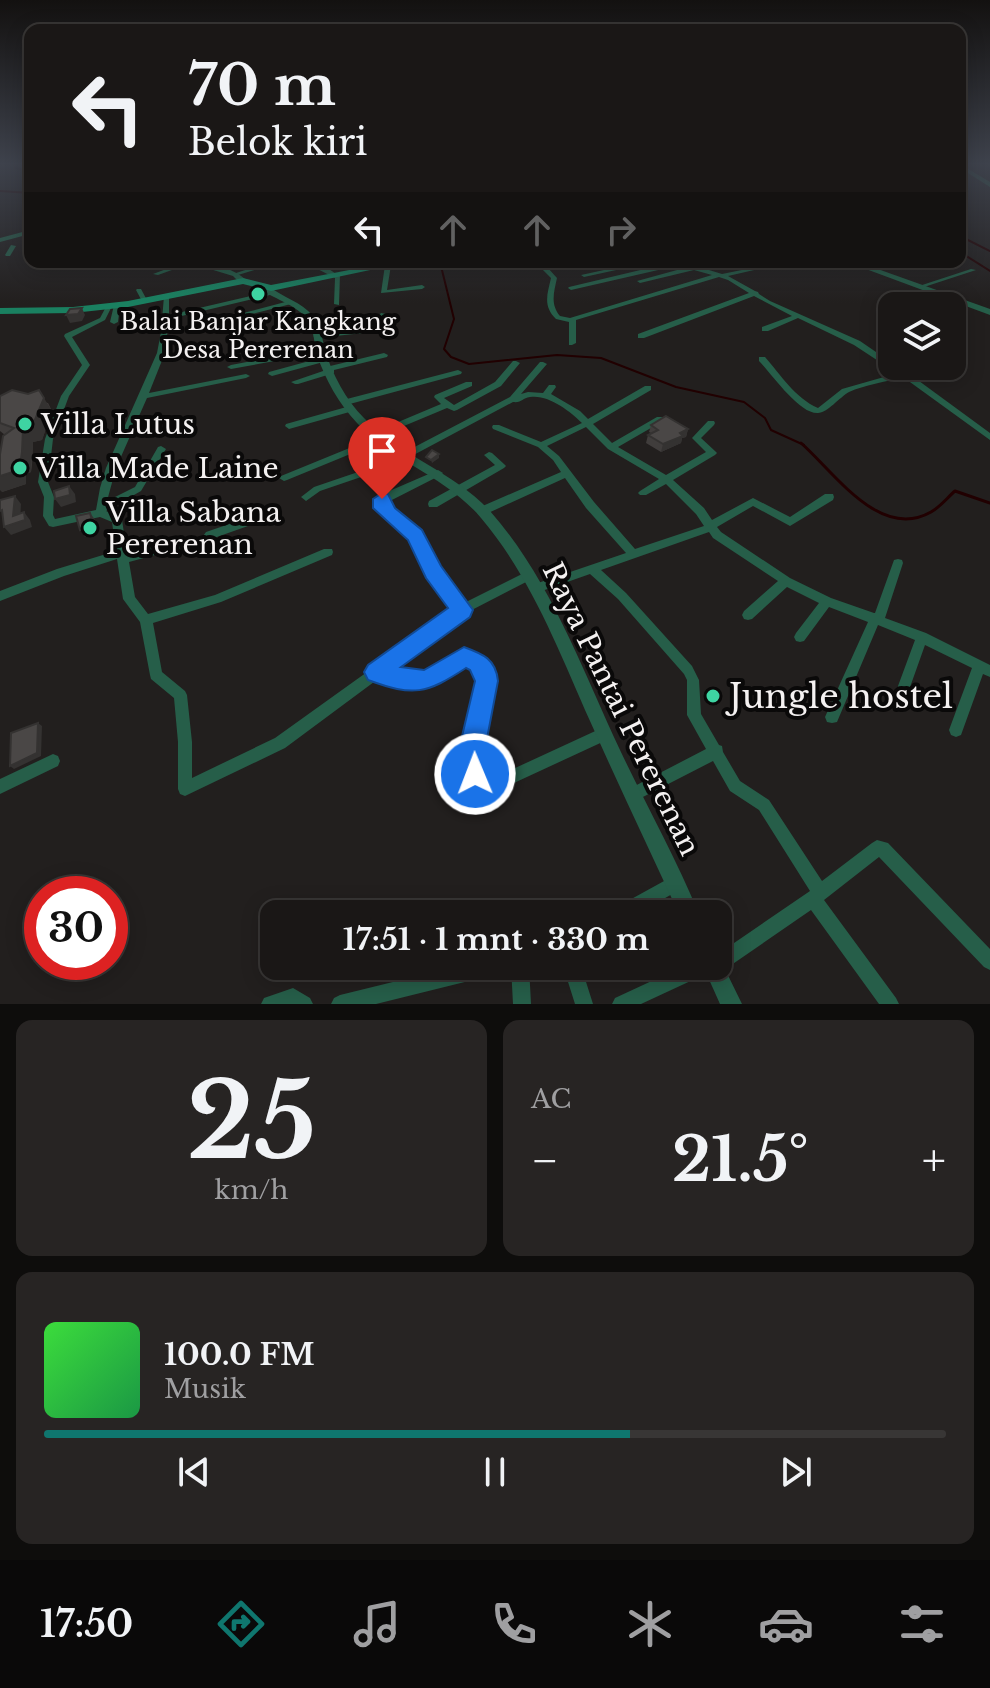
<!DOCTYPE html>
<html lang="id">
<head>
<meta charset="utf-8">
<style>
	body { margin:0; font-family:"Libre Baskerville",serif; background:#272423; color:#f1f3f6; height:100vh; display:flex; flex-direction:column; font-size:30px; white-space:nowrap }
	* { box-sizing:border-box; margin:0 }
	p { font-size:26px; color:#9f9fa1 }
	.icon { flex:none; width:44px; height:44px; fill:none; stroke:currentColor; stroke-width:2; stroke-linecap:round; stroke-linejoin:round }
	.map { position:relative; height:1004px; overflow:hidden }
	.drawer { display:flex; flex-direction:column; gap:16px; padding:16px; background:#0e0d0c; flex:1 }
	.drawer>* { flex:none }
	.guide { position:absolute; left:24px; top:24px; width:942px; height:244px; border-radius:16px; box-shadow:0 4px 20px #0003,0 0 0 2px #383635; background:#1a1716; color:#f1f3f6; overflow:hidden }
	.fabs { position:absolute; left:878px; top:292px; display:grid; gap:16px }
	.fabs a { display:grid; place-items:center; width:88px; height:88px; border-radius:16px; background:#1a1716; box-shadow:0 4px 20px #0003,0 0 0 2px #383635; font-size:40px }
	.speed { position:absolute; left:24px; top:876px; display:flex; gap:16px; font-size:40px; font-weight:700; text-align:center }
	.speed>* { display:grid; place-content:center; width:104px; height:104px; border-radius:50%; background:#1a1716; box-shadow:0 4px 20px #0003,0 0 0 2px #383635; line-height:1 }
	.speed .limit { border:12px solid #d22; background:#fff; color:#111 }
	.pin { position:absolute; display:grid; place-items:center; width:68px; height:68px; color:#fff; margin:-82px -34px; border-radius:50% 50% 50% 0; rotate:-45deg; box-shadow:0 0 8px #0007 }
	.pin .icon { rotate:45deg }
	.me { position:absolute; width:88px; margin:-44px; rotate:359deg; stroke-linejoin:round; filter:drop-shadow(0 0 6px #0008) }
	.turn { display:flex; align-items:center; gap:28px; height:168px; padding:0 32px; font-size:36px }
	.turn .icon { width:104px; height:104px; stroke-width:2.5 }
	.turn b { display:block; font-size:56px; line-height:68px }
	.lanes { display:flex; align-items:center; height:76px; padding:0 32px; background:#0003; justify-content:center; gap:40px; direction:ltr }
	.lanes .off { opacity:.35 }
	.big { font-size:60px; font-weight:800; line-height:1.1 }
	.drawer .tile { flex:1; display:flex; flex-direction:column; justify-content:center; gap:12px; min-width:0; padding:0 28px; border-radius:16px; background:#272423 }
	.drawer .dial { align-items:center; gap:0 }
	.dial b { font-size:104px; line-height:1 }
	.song { display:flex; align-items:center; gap:24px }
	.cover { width:96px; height:96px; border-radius:12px; background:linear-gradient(135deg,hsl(120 70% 55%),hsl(140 70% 35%)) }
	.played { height:8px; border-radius:4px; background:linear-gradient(90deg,#0f766e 65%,#383635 65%) }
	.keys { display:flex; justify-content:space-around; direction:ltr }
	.heat { display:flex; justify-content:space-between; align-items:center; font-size:44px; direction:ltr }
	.drawer .tiles { flex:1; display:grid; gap:16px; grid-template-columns:1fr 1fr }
	.tile:last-child { grid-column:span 2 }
	.trip { position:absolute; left:260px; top:900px; width:472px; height:80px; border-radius:16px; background:#1a1716; box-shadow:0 4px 20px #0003,0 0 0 2px #383635; font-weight:800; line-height:80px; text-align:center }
	.tab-bar { display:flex; height:128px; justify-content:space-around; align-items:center; background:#0a0909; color:#9f9fa1 }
	.tab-bar .icon { width:56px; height:56px }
	.tab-bar .active { color:#0f766e }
	.tab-bar b { font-size:36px; color:#f1f3f6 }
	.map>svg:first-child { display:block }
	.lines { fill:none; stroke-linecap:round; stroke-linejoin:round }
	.stream-far1 { stroke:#210001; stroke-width:2 }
	.stream { stroke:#210001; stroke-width:3 }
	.minor { fill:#265e49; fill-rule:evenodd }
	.tertiary { fill:#265e49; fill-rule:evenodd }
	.secondary { fill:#1a8060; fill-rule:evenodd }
	.wall { fill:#403d3c }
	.shaded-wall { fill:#343231 }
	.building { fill:#4a4746; stroke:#343231; stroke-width:2 }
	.route { fill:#1a73e8; stroke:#114b97; stroke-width:2 }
	.poi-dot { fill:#3ed4a2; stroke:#0a0909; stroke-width:3 }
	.labels { text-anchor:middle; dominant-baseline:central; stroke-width:8; stroke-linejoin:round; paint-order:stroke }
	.far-poi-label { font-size:24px; fill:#f4f1f1; stroke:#0a0909 }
	.poi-label { font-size:28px; fill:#f4f1f1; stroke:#0a0909; text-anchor:start }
	.street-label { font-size:28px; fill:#f4f1f1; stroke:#0a0909 }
	.near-poi-label { font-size:34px; fill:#f4f1f1; stroke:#0a0909; text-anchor:start }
</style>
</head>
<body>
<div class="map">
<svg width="990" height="1004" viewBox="0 0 990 1004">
	<rect width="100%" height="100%" fill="#221f1e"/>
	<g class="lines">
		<path class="stream-far1" d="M19 163 15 168 30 171
			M0 191 30 193
			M960 236 990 251
			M960 252 990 271
			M440 262 454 319 444 349 451 357 469 364 557 355 601 358 676 387 744 402 765 418 771 430 804 445"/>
		<path class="stream" d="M801 443C835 473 880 541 931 512 940 507 947 498 955 491L990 503"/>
		<path class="minor" d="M30 230V234L0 242V238Z
			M11 245 16 246 10 256H6L5 255Z
			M185 262H194L158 275 153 274Z
			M228 262H237L218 270 213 269Z
			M270 262H280L238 275 233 274Z
			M304 262C316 262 326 266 336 274H340L339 305 334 304 335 278Z
			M540 262H546L547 267 557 278C554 292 550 304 560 316L570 318 712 275 694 270 640 283 637 281 688 267 680 265 571 290 568 288 569 287 674 262H683L722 274 767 265V267L728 276 755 291 758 292 759 294 770 301 860 341 892 363V366H896L895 368H889L854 345 798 318 768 331H762V327L792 316 754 296 644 338H638V334L749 293 728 280 719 277 576 320V343L572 345H569V322L556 319C543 306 547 295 551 278L541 268Z
			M641 262H653L584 277 581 275Z
			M388 263 391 265 387 290 422 285 425 287 422 289 381 293 385 265Z
			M971 269 976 270 921 288 916 287Z
			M137 289H141L148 302 147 303H143L136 290Z
			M272 291 274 292V294L169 319 165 353 149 393 246 374 250 376 246 378 147 398 116 468 107 501 135 487 158 447 161 446 166 449 141 491 106 511 121 517 122 520 127 553 177 541 201 539 206 532 244 519 248 520 249 523 248 526 214 538 208 546 177 549 129 562 135 597 148 614 215 595 324 549H332L333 552 332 555 221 602 153 623 162 672 185 691 187 695 192 742V778L275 738 455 609 430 575 411 538 375 503 380 495 438 470 443 473 441 475 386 503 419 532 438 569 464 603 524 573 528 572 532 573 534 576 532 579 466 613 390 670 406 674 423 673 464 651C481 655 489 664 492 681 487 710 468 755 487 781L604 727 609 729 611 734 609 739 488 795 478 792C469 779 464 766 465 750 466 733 482 687 479 675 476 667 472 665 465 663 426 685 425 692 378 679L285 748 185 796 180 794 178 789V742L174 698 151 679 150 675 140 622 123 599 117 559 64 576 0 601V591L57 569 116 551 112 522 100 517 53 527 49 526 43 516 44 497 38 482 45 439 61 396 82 365 64 336 65 334 100 318 107 305 112 306 105 320 72 337 90 365 69 396 53 439 48 482 54 497 53 515 55 519 96 510 100 488 106 468 157 353 161 332 164 296 169 297V315Z
			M289 301 292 303 291 304 228 320 224 318Z
			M117 303 120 305 118 322 114 324 110 322 114 305Z
			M381 313 386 314 372 332 317 338 313 336 317 334 367 328Z
			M321 348 325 350 324 352 231 369 227 367 231 365Z
			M384 353 388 355 387 357 334 370V373L298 384H295L291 382 326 370V367Z
			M324 357H327V361L272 376 268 374 269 372Z
			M759 357H765C781 375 795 398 818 408L842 389 898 373V370H904L990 433V440L903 377C886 382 864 385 849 392 840 397 827 413 818 413 799 414 772 374 759 361Z
			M513 361H516L520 363 501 386 457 410 454 411 447 408 380 436 383 439 382 441 287 480 284 481 279 478 281 476 374 438 371 435 372 433 441 404 434 397 435 395 466 382H472V386L444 398 454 405 495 382Z
			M540 362H543L547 364 521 394 528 392 543 393 549 385H555L556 387 551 394 580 411 588 419 645 386H651V390L593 424 612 443 657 417H663L664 419 663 421 618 447 666 475 706 452 692 438 708 421H714L715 423 714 425 701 438 715 451 717 453 715 455 673 480 704 508 712 520 753 498 790 517 825 494H833L834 497 833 500 790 526 753 506 717 527 721 532 790 578 831 598 874 613H875L894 560 898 559 902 560 903 563 885 618 926 633 990 665V677L983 674 961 735 956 737 951 735 949 730 972 668 925 645 909 690 904 692 899 690 898 686 915 640 878 625 837 722 832 723 827 722 825 717 868 622 829 607 804 641 800 642 796 641 794 637 796 633 819 603 787 587 752 619 748 620 744 619 742 615 744 611 778 581 713 538 709 532 601 570 626 593 692 666 699 680 701 714 719 745 722 746 723 752 740 781 769 800 822 881 872 843 877 840 888 843 990 949V970L984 967 879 857 824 900 896 998 899 1004H879L811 910 724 970 718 973 711 969 710 972 641 1004H612L615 998 684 966H718V954L810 891 759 810 730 791 713 761 639 799 634 801 629 799 627 794 629 789 706 749 687 715V680L684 674 618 599 590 574 536 593 532 591 530 588 532 585 626 553 586 508 565 478 486 514H478L477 511 478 508 561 472 553 460 538 447 493 429 492 427 493 425H499L541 442 582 423C570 411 548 394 530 397 522 398 522 403 513 402L408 458H401L364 476 320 491 306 501 301 497 314 487 358 472 398 452H405L510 397ZM586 427 608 449 659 479 640 491 638 493 640 495H646L666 484 696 514 704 526 635 549 594 502 559 456 547 446Z
			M458 370 462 372 461 374 346 405 342 402 343 400Z
			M350 406 354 409 353 411 289 429 285 426 286 424Z
			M489 452 492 453 504 464 506 466 504 468 437 507H429L428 504 429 501 495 465 484 455Z
			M53 754 58 756 60 761 58 766 0 794V779Z
			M675 875 681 877 683 883 681 889 637 914H613L615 908Z
			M458 966H502L499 972 493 975 376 1004H331L334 998 340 995Z
			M511 966H529L531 1004H513Z
			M563 966H581L593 1004H575Z
			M293 988 310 998 313 1004H261L264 998Z"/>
		<path class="tertiary" d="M960 164 990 182V187L960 168Z
			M187 262C207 262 234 267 247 281L240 283 233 276Z
			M847 262H858L990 309V315Z
			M262 286H268C282 297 302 302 313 316 321 326 322 338 325 350 332 374 346 400 364 418 400 456 454 472 490 511 550 579 582 669 620 750 646 805 676 858 699 914H679C649 849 619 786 590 721 559 651 531 577 481 518 447 477 393 462 357 423 339 404 325 379 317 355 314 343 314 330 308 320 297 305 276 300 262 290Z
			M718 958 720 959 742 1004H720L703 966H718Z"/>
		<path class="secondary" d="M391 262H408L271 291 243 284 128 307 73 313 0 314V308L73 307 128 301 243 278 271 285Z"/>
	</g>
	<path class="wall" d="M0 396 48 403 52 411 42 440 33 442 32 465 31 472 26 474V484L2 492 5 435 0 431Z
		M651 425 688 429 686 437 682 438 681 443 661 452 646 443 648 435 651 433 649 432Z"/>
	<path class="shaded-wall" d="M82 308 85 315 82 321 70 323 66 315Z
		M39 390 52 411 42 440 33 442 31 472 26 474V484L2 492 0 490V476L16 460 23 429Z
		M688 429 686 437 682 438 681 443 661 452 663 444 680 433Z
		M439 454V458L432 463 431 460Z
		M69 486 75 494 76 502 61 507 55 499Z
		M15 496 21 504 20 522 24 512 30 520 32 527 11 535 4 527Z
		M90 513 96 521 99 532 85 537 80 530Z
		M38 723 42 726 41 756 14 769 10 766Z"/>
	<path class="building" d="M82 308 78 314 66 315 70 309Z
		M12 390 28 394 39 390 44 398 32 427 23 429 22 452 21 459 16 460V471L0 476V454L3 436 14 428 0 423V396Z
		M666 416 688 429 680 433 683 436 663 444 648 435 658 430 651 425Z
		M432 450 439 454 431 460 426 457Z
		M69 486 70 495 55 499 54 491Z
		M15 496 13 516 24 512 25 520 4 527 2 510 0 511V500Z
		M90 513 93 524 80 530 76 516Z
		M38 723 37 753 10 766 11 733Z"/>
	<linearGradient id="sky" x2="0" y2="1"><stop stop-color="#131110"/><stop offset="0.54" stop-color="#3e424c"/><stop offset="1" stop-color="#3e424c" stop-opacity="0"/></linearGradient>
	<rect width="990" height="303" fill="url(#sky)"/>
	<path class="route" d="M382 493 388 494 395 508 422 530 441 566 473 610 470 617 401 667 424 670 464 647C483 654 496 659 498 681L485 749 488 774 484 783 475 787 466 783 459 749 475 681 470 670 466 668C426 694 414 697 368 680L364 672 368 665 448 608 426 578 408 540 373 508V499Z"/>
	<g class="poi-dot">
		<circle cx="258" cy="294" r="8"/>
		<circle cx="25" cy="424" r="8"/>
		<circle cx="20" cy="468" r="8"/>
		<circle cx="90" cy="528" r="8"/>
		<circle cx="713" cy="696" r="8"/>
	</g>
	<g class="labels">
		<g class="far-poi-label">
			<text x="258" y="321">Balai Banjar Kangkang<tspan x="258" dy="28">Desa Pererenan</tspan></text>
		</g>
		<g class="poi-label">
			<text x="41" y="424">Villa Lutus</text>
			<text x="36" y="468">Villa Made Laine</text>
			<text x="106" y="512">Villa Sabana<tspan x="106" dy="32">Pererenan</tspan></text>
		</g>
		<g class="street-label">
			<text transform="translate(621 709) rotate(64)">Raya Pantai Pererenan</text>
		</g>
		<g class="near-poi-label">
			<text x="729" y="696">Jungle hostel</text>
		</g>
	</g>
</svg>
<div class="fabs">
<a><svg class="icon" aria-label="layers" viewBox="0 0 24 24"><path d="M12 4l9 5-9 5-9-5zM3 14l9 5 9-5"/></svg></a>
</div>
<div class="speed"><div class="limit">30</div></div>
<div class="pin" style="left:382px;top:499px;background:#d93025"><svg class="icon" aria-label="arrive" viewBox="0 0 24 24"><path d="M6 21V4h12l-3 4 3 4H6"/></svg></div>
<svg class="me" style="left:475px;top:774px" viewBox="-20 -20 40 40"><circle r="17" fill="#1a73e8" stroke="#fff" stroke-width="3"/><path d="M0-11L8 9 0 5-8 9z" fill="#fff"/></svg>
<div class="trip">17:51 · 1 mnt · 330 m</div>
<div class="guide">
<div class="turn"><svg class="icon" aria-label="left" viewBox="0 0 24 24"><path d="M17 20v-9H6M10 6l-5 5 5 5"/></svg><div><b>70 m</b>Belok kiri</div></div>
<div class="lanes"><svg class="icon" aria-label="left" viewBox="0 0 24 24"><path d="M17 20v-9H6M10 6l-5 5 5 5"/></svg><svg class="icon off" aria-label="ahead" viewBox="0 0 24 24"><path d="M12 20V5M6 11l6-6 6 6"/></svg><svg class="icon off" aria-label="ahead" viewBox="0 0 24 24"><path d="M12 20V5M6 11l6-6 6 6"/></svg><svg class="icon off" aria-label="right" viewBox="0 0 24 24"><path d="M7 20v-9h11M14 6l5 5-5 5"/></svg></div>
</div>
</div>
<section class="drawer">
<div class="tiles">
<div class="tile dial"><b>25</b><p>km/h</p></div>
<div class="tile"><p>AC</p>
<div class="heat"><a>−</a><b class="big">21.5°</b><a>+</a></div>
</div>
<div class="tile">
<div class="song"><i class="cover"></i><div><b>100.0 FM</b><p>Musik</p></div></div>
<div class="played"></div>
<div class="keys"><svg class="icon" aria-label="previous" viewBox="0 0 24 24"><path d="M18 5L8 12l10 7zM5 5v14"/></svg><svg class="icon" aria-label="pause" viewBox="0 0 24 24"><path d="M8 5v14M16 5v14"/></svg><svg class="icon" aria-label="next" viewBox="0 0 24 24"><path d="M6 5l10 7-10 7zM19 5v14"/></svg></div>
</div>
</div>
</section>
<nav class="tab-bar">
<b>17:50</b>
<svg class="icon active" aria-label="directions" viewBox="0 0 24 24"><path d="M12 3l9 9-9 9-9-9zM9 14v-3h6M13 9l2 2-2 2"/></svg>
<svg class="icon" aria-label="music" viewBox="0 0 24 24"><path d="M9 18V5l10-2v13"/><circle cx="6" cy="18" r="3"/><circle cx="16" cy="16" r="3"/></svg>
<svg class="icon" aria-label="phone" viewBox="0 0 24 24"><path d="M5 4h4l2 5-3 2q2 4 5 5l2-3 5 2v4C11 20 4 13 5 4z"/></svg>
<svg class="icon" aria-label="climate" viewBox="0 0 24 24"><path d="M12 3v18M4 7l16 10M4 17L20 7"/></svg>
<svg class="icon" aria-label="car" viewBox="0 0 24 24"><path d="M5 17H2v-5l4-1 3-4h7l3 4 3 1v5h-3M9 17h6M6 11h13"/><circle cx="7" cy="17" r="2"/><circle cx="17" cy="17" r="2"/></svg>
<svg class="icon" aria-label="filters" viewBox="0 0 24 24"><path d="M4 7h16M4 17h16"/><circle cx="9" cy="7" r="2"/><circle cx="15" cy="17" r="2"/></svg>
</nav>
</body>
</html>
